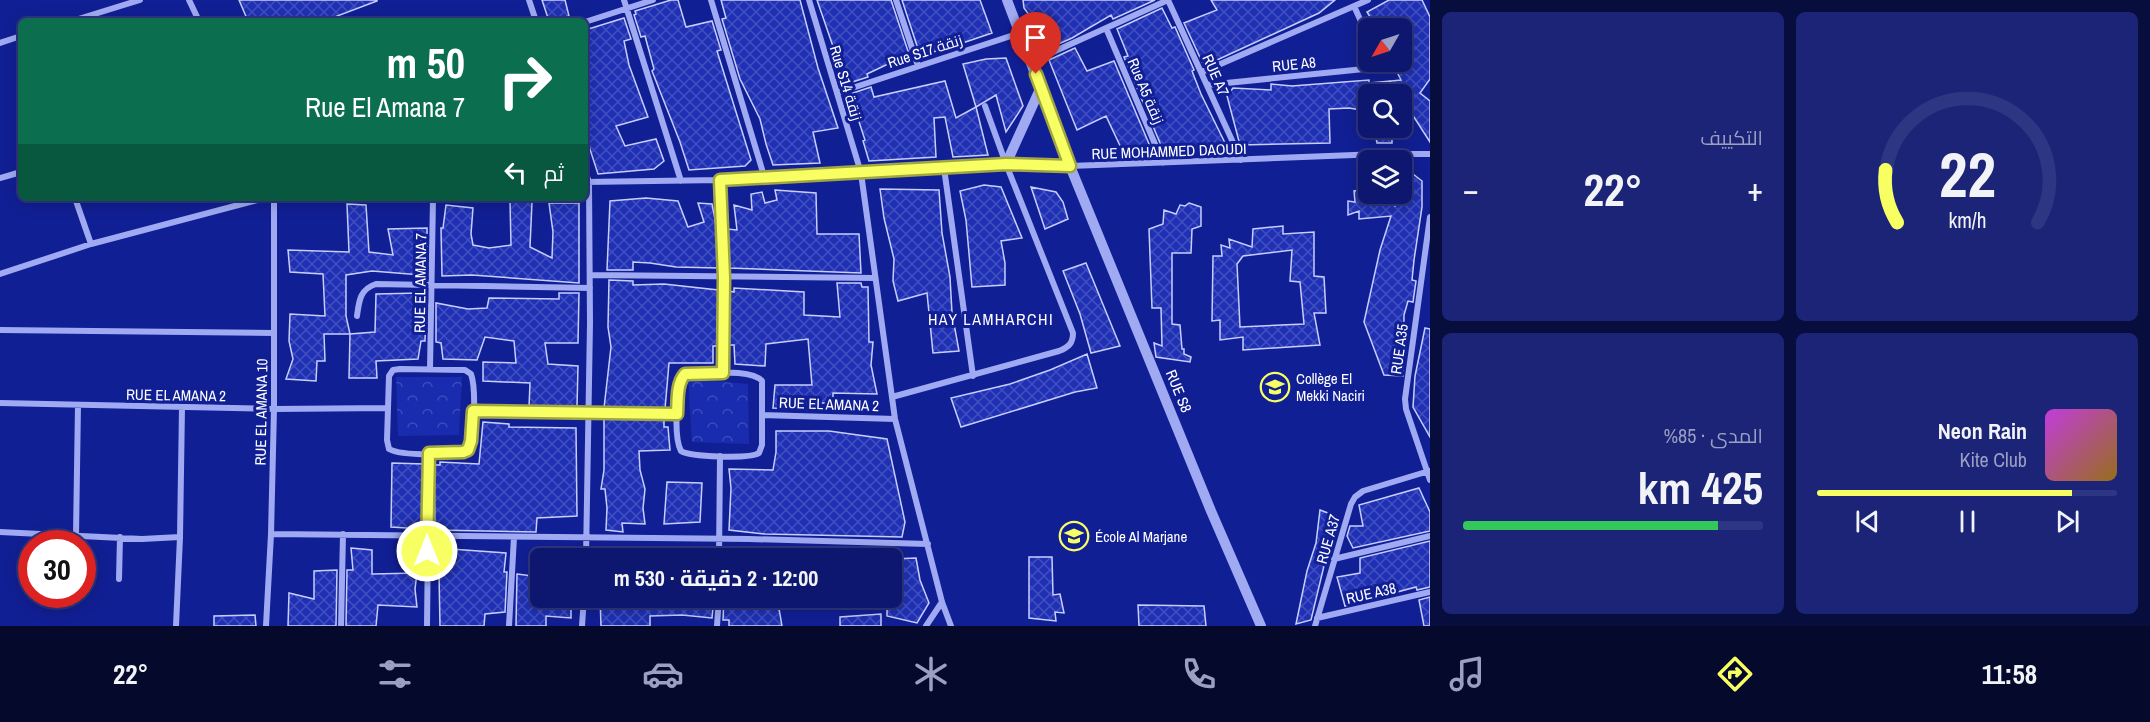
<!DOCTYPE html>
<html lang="ar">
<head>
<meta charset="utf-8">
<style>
	body { margin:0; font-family:"Archivo Narrow",Cairo,sans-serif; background:#1b2477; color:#f1f3f6; direction:rtl; height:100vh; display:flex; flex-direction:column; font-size:22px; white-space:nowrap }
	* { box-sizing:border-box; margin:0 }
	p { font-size:20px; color:#9a9fc3 }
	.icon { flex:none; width:33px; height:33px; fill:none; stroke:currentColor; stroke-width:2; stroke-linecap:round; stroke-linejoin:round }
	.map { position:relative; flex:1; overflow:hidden; direction:ltr }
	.details { display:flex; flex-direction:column; gap:12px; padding:12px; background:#070d3d; width:720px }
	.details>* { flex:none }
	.banner { position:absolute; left:18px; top:18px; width:570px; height:183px; border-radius:9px; box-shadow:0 3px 15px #0003,0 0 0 2px #2d3682; direction:rtl; background:#0b6e4f; color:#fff; overflow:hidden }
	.needle { width:39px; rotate:231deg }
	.fabs { position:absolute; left:1358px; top:18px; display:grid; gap:12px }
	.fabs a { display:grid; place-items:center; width:54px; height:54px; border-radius:9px; background:#0d176f; box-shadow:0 3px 15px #0003,0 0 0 2px #2d3682; font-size:30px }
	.speed { position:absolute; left:18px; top:530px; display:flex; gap:12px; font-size:30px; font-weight:700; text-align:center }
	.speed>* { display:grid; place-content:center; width:78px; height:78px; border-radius:50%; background:#0d176f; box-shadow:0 3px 15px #0003,0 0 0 2px #2d3682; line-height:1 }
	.speed .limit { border:9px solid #d22; background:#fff; color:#111 }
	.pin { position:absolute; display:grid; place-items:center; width:51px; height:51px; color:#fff; margin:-62px -26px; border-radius:50% 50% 50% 0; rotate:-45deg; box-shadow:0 0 6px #0007 }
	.pin .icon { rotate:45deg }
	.me { position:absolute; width:66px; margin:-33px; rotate:0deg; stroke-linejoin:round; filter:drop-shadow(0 0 4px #0008) }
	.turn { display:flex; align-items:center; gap:21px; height:126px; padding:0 24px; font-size:27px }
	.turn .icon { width:78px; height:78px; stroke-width:2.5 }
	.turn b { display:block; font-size:42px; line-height:51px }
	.then { display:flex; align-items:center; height:57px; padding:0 24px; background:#0003; gap:12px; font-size:22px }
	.big { font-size:45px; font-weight:700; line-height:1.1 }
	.details .card { flex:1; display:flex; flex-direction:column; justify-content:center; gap:9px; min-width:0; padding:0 21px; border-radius:9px; background:#1b2477 }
	.details .dial { align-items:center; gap:0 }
	.dial svg { height:156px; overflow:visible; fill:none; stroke:#2d3682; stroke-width:7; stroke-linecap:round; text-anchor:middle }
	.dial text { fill:#f1f3f6; stroke:none }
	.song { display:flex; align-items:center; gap:18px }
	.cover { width:72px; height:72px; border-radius:9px; background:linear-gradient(135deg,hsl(290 70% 55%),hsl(40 70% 35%)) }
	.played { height:6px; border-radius:3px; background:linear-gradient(90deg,#f8ff62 85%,#2d3682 85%) }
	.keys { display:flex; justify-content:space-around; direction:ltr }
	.heat { display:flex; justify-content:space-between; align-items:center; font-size:33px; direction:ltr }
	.charge { height:9px; border-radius:4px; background:linear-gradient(90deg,#34c759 85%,#2d3682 0) }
	.details .tiles { flex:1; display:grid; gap:12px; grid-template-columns:repeat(2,1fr) }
	.trip { position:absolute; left:530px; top:548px; width:372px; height:60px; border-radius:9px; background:#0d176f; box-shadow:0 3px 15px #0003,0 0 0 2px #2d3682; font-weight:700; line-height:60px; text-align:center; direction:rtl }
	.dock { display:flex; height:96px; justify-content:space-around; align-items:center; background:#05092c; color:#9a9fc3 }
	.dock .icon { width:42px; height:42px }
	.dock .on { color:#f8ff62 }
	.dock b { font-size:27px; color:#f1f3f6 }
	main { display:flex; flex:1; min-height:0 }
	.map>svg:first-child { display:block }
	.park { fill:url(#park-crowns) }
	.building { fill:url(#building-cross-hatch); stroke:#c7cefd; stroke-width:1.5; fill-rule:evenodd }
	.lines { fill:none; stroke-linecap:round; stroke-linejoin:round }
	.minor { stroke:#9faaf3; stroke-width:6 }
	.tertiary { stroke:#9faaf3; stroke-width:10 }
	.route-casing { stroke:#a1a640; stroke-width:15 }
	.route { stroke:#f8ff62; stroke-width:10 }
	.labels { text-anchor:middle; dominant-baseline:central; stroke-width:6; stroke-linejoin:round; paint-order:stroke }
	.street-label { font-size:15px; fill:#fff; stroke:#111f94 }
	.poi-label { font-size:15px; fill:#fff; stroke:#111f94; text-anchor:start }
	.neighbourhood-label { font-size:16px; letter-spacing:1.5px; fill:#fff; stroke:#111f94 }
</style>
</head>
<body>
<main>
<section class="details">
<div class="tiles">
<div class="card dial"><svg viewBox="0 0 100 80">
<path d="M14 69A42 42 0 1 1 86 69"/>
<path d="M14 69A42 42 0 0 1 8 42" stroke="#f8ff62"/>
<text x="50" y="56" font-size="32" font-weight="700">22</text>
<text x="50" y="72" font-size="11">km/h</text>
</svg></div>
<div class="card"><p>التكييف</p>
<div class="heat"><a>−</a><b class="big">22°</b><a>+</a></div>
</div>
<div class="card">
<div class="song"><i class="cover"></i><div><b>Neon Rain</b><p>Kite Club</p></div></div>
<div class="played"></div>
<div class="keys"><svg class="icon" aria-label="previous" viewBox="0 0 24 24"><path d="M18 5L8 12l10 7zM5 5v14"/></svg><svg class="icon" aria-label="pause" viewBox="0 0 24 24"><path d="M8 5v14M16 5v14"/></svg><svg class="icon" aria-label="next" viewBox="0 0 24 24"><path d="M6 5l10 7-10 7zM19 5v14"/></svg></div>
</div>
<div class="card"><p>المدى · 85%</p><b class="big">425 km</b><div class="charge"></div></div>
</div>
</section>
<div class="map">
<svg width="1430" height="626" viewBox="0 0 1430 626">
	<defs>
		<pattern id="park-crowns" width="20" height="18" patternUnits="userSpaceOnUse" patternTransform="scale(1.5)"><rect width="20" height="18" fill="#192baf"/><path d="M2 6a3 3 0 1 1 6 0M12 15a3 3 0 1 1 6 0" fill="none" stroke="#3c4bbb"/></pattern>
		<pattern id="building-cross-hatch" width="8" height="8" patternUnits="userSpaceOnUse" patternTransform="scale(1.5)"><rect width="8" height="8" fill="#1f30b4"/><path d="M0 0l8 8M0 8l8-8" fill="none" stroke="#414fbf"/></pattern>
	</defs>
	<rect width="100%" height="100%" fill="#111f94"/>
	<path class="park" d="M396 377H462L459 435 398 436Z
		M688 379 748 384 749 444 692 442Z"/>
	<path class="building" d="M239 0H377V1L324 21H248Z
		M542 0H565L569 16 549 21Z
		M671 0H678L686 27 712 21 721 50 717 51 751 160 745 166 689 170 680 142 652 71 654 69 645 36 641 37 634 15 636 14 635 11Z
		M721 0H800L818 68 838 128 813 132 820 163 773 165 766 144 760 119 740 79 722 19 726 18Z
		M817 0H891L910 57 888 64 867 74 868 77 846 84Z
		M902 0H980L992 33 945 49 920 55Z
		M1023 0H1155L1113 19 1111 15 1072 38 1045 50 1032 19 1024 8Z
		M1211 0H1335L1319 13 1204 66 1184 23 1217 10Z
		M1389 0H1422L1430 17V79L1420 93 1430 101V142L1401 97V94L1390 81 1401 80 1392 62H1401V28H1377L1367 12Z
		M1162 8 1172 28 1175 27 1194 70 1192 71 1201 94 1227 147 1163 150 1124 57 1128 56 1117 29Z
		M624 18 631 39 624 41 629 65 648 117 616 126 625 146 656 139 664 161 654 169 598 174 585 134V30Z
		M1075 48 1087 71 1114 61 1152 151 1123 152 1106 116 1077 130 1049 60Z
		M1006 58 1023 106 1006 132 996 95 976 107 963 64 986 59Z
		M1369 80V83L1390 81 1391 94H1368V111L1349 108 1329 109 1330 143 1240 145 1227 96 1233 88 1271 90V84L1292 86Z
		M945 81 956 118 976 107 988 155 953 157 945 117 934 118 936 157 869 161 863 141 865 140 850 94 871 87 874 97Z
		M1374 128H1392V143H1377Z
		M1413 174 1422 181V207L1414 260 1412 280 1416 281 1413 302 1408 301 1404 315 1403 376 1384 375 1364 322 1380 250 1391 216 1359 219V211L1348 215V201L1355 202 1354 191 1368 189 1369 195 1395 206 1396 194H1401V175Z
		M984 185 1001 187 1022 238 1001 241 1005 263V285L972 287 966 220 960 191Z
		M1031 187 1056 192 1063 202 1068 219 1045 229Z
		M880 189 939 190 942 233 950 277 952 313 959 351 933 353 927 293 898 301 893 281 894 259 884 218Z
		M775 190 816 193 817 234H859L861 273 729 268 727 229 737 230 734 205 752 210 751 194 762 192 765 203 777 200Z
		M646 198 678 201 688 227 704 222 698 203 712 204 717 229 718 268 676 267 650 263 633 262V270H607L610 201Z
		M510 201 532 202 530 247 552 258 553 232 549 203H579V283L472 275 442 276 441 228H443L446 205 473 208 471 234 473 245 489 248 511 245Z
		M1189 203 1201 207V226L1192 229 1191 253H1172V324L1180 325 1182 349H1184V354L1191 357 1190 362 1156 357 1154 343 1162 346 1161 308H1152L1149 229 1163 224 1164 210 1176 214 1180 205 1185 206Z
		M347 204 366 205 369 252 393 255 388 229 427 228V253L421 275 372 271 346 275V316L350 334H324L325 361H317L316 381 286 379 293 359 289 341 290 314 325 316 323 274 290 272 288 250 349 252Z
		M1283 226V234L1314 232V276L1324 277 1326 313H1314L1320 345 1243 350V337L1220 340V320L1212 321 1213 256H1222L1221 245 1230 248 1229 239 1252 247 1253 229ZM1292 250 1290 281 1300 282 1304 324 1240 327 1237 264 1243 256Z
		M1086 263 1120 346 1091 353 1080 314 1063 271Z
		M609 280 633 281V285L664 284 718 290 717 346H713V363H669L665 409 604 408 611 347 608 327Z
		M837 283H861L862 287H868L869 342H873L871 365 877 394 833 393V403H820V410L773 408 775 385H812L808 339 766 344 765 366 735 364 734 345H728L729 291 734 292V288L804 292V315L840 317Z
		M420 293 421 300 426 301 425 341H421L418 359 376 361 377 378H349L350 334 375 332 376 294Z
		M559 293H579L578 343H545L548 364 578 366 577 407H529L530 383 483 381V362L516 363 514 341 485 337 477 360 443 359 441 343 436 342V303L468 309 487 308 489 298 559 299Z
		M1425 328 1430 329V437L1413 407 1415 376Z
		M1087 354 1097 388 1075 392 961 427 951 398 1010 384 1050 370Z
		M604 418 664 419V427H668L670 450 639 451 640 470 645 489 643 508 645 524 622 523 623 532 606 530 607 508 605 489H601L604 470Z
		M483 422 509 424V427L576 428 577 516 537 518 536 532 435 530 434 465H440V462L479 464Z
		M776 431H829L887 439 905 522 902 537 765 534 729 530 731 488 729 469 773 470 776 452Z
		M392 463 424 464 423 529 391 527Z
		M667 482 702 483 700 522 664 524Z
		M1419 488 1430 512V531L1353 548 1347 536 1350 526H1363L1359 505Z
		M1320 510 1336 516 1311 620 1296 624 1307 571 1316 543Z
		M1430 541V587L1417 590 1416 587 1345 606 1337 577 1360 573V558Z
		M351 548 372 550V574L417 573 415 589 417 607 378 605 376 626H346L347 570H353Z
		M437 548 506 553 504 572H507L505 612 485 614 484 626H440L439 573Z
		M1029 557H1052L1053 595 1060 594 1064 613 1055 612 1056 621 1029 618Z
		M916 558 920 580 929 603 917 623 887 616V597H891V559Z
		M337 570 336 626H288L289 593 314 599V571Z
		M517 574 540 577V597H571V618L546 616V626H516Z
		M600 597H714L712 618 682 615 650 616V626H601Z
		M724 597H777L782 626H729V620H723Z
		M1430 597V626H1424L1419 600Z
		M1138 605 1204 606 1206 626H1139Z
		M881 614V626H840V617Z
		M255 615 256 626H214V616Z"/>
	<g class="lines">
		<path class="minor" d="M189 0 199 21
			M529 0 536 21
			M624 0 681 181
			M711 0 764 176
			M809 0 861 173 895 419 942 602 951 626
			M896 0 918 66
			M1168 0 1241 160
			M1354 6 1368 37
			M72 21 140 0
			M585 22 653 0
			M1106 28 1163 163
			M0 43 21 36
			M1031 62 1168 0
			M1202 72 1368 0
			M1207 85 1374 68 1379 62
			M837 93 1020 33
			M944 168 973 376
			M585 171 589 182 590 323 586 558
			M0 178 21 172
			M720 180 724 278 722 373
			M585 182 720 180 1006 164 1070 166 1380 154H1430
			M75 198 91 244
			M1430 217 1405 399 1406 409 1430 480
			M0 274 91 244 265 198
			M590 275 874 278
			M357 316C359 301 360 289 376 284L590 288
			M0 330 274 333
			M400 369 465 370 471 374C476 388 475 437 468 450 456 456 401 456 389 449L387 440 389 376 393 370Z
			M430 369 433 198
			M698 373C713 373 752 369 762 381V445L759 453C750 459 690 457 681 451 674 438 675 385 685 374Z
			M892 397 1059 351C1069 347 1073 343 1073 333L1006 164 985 106
			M0 403 274 409 388 408
			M473 411 677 414
			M762 415 895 419
			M0 532 142 539 180 537
			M271 534 749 539 928 544
			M76 535 78 405
			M719 558 720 456
			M1334 559 1430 536
			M119 579 120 537
			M1317 618 1430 592
			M176 626 180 537 182 407
			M266 626 271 534 274 409V198
			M341 626 343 534
			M427 626 429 454
			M509 626 514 537
			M582 626 584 597
			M717 626 719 597
			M926 626 942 602
			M1315 626 1351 504 1355 497 1363 491 1429 471"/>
		<path class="tertiary" d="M1007 0 1070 166 1211 511 1261 626
			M1006 164 1041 87"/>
	</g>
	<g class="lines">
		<g class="route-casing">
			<path id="route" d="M427 551 429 453 463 452 468 450 471 441 473 411 677 414C678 402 676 384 685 374L723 373 724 278 720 180 1006 164 1070 166 1036 74"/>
		</g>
		<use href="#route" class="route"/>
	</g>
	<defs>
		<g id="school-ring" transform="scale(1.5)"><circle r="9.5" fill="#111f94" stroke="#f8ff62" stroke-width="1.5"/><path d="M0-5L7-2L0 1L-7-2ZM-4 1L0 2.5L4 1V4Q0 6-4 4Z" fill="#f8ff62"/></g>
	</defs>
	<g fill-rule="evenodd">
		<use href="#school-ring" x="1275" y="387"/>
		<use href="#school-ring" x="1074" y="536"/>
	</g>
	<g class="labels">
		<g class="street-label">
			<text transform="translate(925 51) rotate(-18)">Rue S17 زنقة</text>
			<text transform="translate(1294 64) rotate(-6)">RUE A8</text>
			<text transform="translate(1216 75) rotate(66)">RUE A7</text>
			<text transform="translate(846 83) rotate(73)">Rue S14 زنقة</text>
			<text transform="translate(1146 91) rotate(67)">Rue A5 زنقة</text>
			<text transform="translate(1169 151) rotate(-2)">RUE MOHAMMED DAOUDI</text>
			<text transform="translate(420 283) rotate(-89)">RUE EL AMANA 7</text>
			<text transform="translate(1399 349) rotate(-82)">RUE A35</text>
			<text transform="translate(1179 391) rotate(68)">RUE S8</text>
			<text transform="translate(176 395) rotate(1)">RUE EL AMANA 2</text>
			<text transform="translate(829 404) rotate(2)">RUE EL AMANA 2</text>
			<text transform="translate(261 412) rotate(-89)">RUE EL AMANA 10</text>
			<text transform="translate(1328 539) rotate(-74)">RUE A37</text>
			<text transform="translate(1371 593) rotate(-13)">RUE A38</text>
		</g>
		<g class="poi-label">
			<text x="1296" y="378">Collège El<tspan x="1296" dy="17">Mekki Naciri</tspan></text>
			<text x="1095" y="536">École Al Marjane</text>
		</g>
		<g class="neighbourhood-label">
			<text x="991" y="319">HAY LAMHARCHI</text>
		</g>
	</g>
</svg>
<div class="fabs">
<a><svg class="needle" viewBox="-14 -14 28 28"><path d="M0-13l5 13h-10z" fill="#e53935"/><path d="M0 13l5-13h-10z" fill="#9a9fc3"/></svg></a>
<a><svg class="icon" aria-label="search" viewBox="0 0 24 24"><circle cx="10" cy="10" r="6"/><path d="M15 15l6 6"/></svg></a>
<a><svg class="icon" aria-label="layers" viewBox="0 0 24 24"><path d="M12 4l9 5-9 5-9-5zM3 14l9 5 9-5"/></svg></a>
</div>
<div class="speed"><div class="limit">30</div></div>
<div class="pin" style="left:1036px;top:74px;background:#d93025"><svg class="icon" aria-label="arrive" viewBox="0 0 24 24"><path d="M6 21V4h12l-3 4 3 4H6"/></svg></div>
<svg class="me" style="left:427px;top:551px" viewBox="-20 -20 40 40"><circle r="17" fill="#f8ff62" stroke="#fff" stroke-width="3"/><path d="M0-11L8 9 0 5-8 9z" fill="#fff"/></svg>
<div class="trip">12:00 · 2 دقيقة · 530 m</div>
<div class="banner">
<div class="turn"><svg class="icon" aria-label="right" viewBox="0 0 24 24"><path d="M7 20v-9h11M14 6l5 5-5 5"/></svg><div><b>50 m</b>Rue El Amana 7</div></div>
<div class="then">ثم<svg class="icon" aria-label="left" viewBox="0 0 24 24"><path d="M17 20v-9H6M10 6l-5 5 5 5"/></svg></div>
</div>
</div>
</main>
<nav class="dock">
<b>11:58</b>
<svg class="icon on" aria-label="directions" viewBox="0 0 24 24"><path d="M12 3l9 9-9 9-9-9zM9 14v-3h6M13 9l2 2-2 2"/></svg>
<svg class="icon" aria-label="music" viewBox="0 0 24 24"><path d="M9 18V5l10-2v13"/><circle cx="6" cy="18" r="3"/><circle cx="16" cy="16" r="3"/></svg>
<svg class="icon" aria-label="phone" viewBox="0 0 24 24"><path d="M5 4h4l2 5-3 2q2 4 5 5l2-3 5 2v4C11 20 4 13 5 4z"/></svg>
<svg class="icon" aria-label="climate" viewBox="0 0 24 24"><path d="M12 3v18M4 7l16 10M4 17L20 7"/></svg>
<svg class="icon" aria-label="car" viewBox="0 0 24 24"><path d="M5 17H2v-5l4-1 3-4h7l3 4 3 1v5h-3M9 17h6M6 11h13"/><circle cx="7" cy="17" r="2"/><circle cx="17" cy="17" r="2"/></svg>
<svg class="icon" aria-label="filters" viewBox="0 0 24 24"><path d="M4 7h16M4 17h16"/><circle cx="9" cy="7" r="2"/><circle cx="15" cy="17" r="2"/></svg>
<b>22°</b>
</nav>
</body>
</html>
